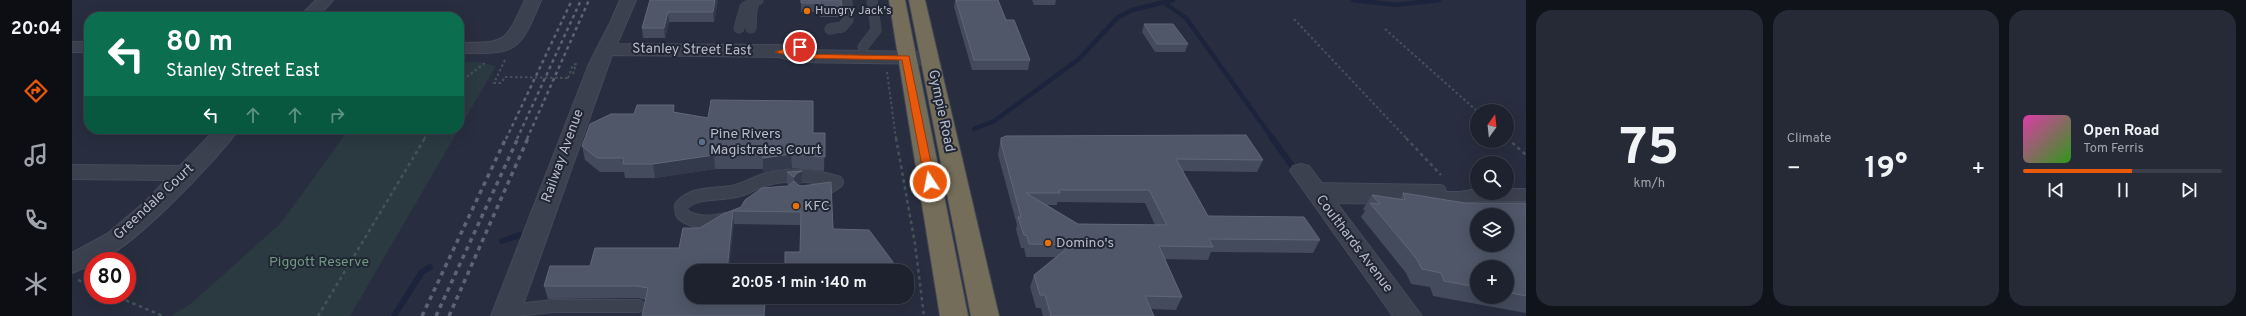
<!DOCTYPE html>
<html lang="en">
<head>
<meta charset="utf-8">
<style>
	body { margin:0; font-family:Overpass,sans-serif; background:#262a37; color:#f1f3f6; height:100vh; display:flex; flex-direction:column; font-size:15px; white-space:nowrap }
	* { box-sizing:border-box; margin:0 }
	p { font-size:13px; color:#a1a4aa }
	.icon { flex:none; width:22px; height:22px; fill:none; stroke:currentColor; stroke-width:2; stroke-linecap:round; stroke-linejoin:round }
	.map { position:relative; flex:1; overflow:hidden }
	.sheet { display:flex; flex-direction:column; gap:10px; padding:10px; background:#10131a; width:720px }
	.sheet>* { flex:none }
	.hud { position:absolute; left:12px; top:12px; width:380px; height:122px; border-radius:16px; box-shadow:0 4px 16px #0002,0 0 0 1px #3c3f4b; background:#0b6e4f; color:#fff; overflow:hidden }
	.needle { width:26px; rotate:15deg }
	.buttons { position:absolute; left:1398px; top:104px; display:grid; gap:8px }
	.buttons a { display:grid; place-items:center; width:44px; height:44px; border-radius:50%; background:#1e222f; box-shadow:0 4px 16px #0002,0 0 0 1px #3c3f4b; font-size:20px }
	.speed { position:absolute; left:12px; top:252px; display:flex; gap:8px; font-size:20px; font-weight:700; text-align:center }
	.speed>* { display:grid; place-content:center; width:52px; height:52px; border-radius:50%; background:#1e222f; box-shadow:0 4px 16px #0002,0 0 0 1px #3c3f4b; line-height:1 }
	.speed .limit { border:6px solid #d22; background:#fff; color:#111 }
	.pin { position:absolute; display:grid; place-items:center; width:34px; height:34px; color:#fff; margin:-17px; border:2px solid #fff; border-radius:50%; box-shadow:0 1px 4px #0007 }
	.me { position:absolute; width:44px; margin:-22px; rotate:349deg; stroke-linejoin:round; filter:drop-shadow(0 0 3px #0008) }
	.turn { display:flex; align-items:center; gap:14px; height:84px; padding:0 16px; font-size:18px }
	.turn .icon { width:52px; height:52px; stroke-width:2.5 }
	.turn b { display:block; font-size:28px; line-height:34px }
	.lanes { display:flex; align-items:center; height:38px; padding:0 16px; background:#0003; justify-content:center; gap:20px; direction:ltr }
	.lanes .off { opacity:.35 }
	.big { font-size:30px; font-weight:700; line-height:1.1 }
	.sheet .card { flex:1; display:flex; flex-direction:column; justify-content:center; gap:6px; min-width:0; padding:0 14px; border-radius:16px; background:#262a37 }
	.sheet .dial { align-items:center; gap:0 }
	.dial b { font-size:52px; line-height:1 }
	.song { display:flex; align-items:center; gap:12px }
	.cover { width:48px; height:48px; border-radius:6px; background:linear-gradient(135deg,hsl(320 70% 55%),hsl(110 70% 35%)) }
	.played { height:4px; border-radius:2px; background:linear-gradient(90deg,#ea580c 55%,#3c3f4b 55%) }
	.keys { display:flex; justify-content:space-around; direction:ltr }
	.heat { display:flex; justify-content:space-between; align-items:center; font-size:22px; direction:ltr }
	.sheet .tiles { flex:1; display:grid; gap:10px; grid-template-columns:repeat(3,1fr) }
	.trip { position:absolute; left:612px; top:264px; width:230px; height:40px; border-radius:16px; background:#1e222f; box-shadow:0 4px 16px #0002,0 0 0 1px #3c3f4b; font-weight:700; line-height:40px; text-align:center }
	main { display:flex; flex:1; min-height:0 }
	.tabs { display:flex; flex-direction:column; width:72px; justify-content:space-around; align-items:center; background:#0c0e13; color:#a1a4aa }
	.tabs .icon { width:28px; height:28px }
	.tabs .selected { color:#ea580c }
	.tabs b { font-size:18px; color:#f1f3f6 }
	.map>svg:first-child { display:block }
	.green { fill:#2a3a40 }
	.lines { fill:none; stroke-linecap:round; stroke-linejoin:round }
	.stream-far1 { stroke:#1b243c; stroke-width:4.5 }
	.stream { stroke:#1b243c; stroke-width:6 }
	.lane-far1-casing { stroke:#454a58; stroke-width:11 }
	.lane-casing { stroke:#454a58; stroke-width:14 }
	.street-casing { stroke:#454a58; stroke-width:2 }
	.highway-casing { stroke:#434956; stroke-width:2 }
	.path-far1 { stroke:#435358; stroke-width:2; stroke-dasharray:2.5 2.5; stroke-linecap:butt }
	.path { stroke:#435358; stroke-width:2.5; stroke-dasharray:3.5 3.5; stroke-linecap:butt }
	.lane-far1 { stroke:#3b414f; stroke-width:10 }
	.lane { stroke:#3b414f; stroke-width:12 }
	.street { fill:#3b414f; fill-rule:evenodd }
	.highway { fill:#746d59; fill-rule:evenodd }
	.rail-far1 { stroke:#5e6475; stroke-width:2.5; stroke-dasharray:3.5 3.5; stroke-linecap:butt }
	.rail { stroke:#5e6475; stroke-width:3.5; stroke-dasharray:4.5 4.5; stroke-linecap:butt }
	.path-bridge { stroke:#435358; stroke-width:2; stroke-dasharray:2.5 2.5; stroke-linecap:butt }
	.wall { fill:#434b5c; fill-rule:evenodd }
	.shaded-wall { fill:#333a4c }
	.building { fill:#4f5768; stroke:#606777; fill-rule:evenodd }
	.route { fill:#ea580c; stroke:#983908 }
	.food-dot { fill:#e8710a; stroke:#202634; stroke-width:1.5 }
	.service-dot { fill:#5c6f8a; stroke:#202634; stroke-width:1.5 }
	.labels { text-anchor:middle; dominant-baseline:central; stroke-width:4; stroke-linejoin:round; paint-order:stroke }
	.far-poi-label { font-size:12px; fill:#b8bcc9; stroke:#202634; text-anchor:start }
	.street-label { font-size:14px; fill:#b8bcc9; stroke:#202634 }
	.poi-label { font-size:14px; fill:#b8bcc9; stroke:#202634; text-anchor:start }
	.park-label { font-size:14px; fill:#719880; stroke:#202634 }
</style>
</head>
<body>
<main>
<nav class="tabs">
<b>20:04</b>
<svg class="icon selected" aria-label="directions" viewBox="0 0 24 24"><path d="M12 3l9 9-9 9-9-9zM9 14v-3h6M13 9l2 2-2 2"/></svg>
<svg class="icon" aria-label="music" viewBox="0 0 24 24"><path d="M9 18V5l10-2v13"/><circle cx="6" cy="18" r="3"/><circle cx="16" cy="16" r="3"/></svg>
<svg class="icon" aria-label="phone" viewBox="0 0 24 24"><path d="M5 4h4l2 5-3 2q2 4 5 5l2-3 5 2v4C11 20 4 13 5 4z"/></svg>
<svg class="icon" aria-label="climate" viewBox="0 0 24 24"><path d="M12 3v18M4 7l16 10M4 17L20 7"/></svg>
</nav>
<div class="map">
<svg width="1454" height="316" viewBox="0 0 1454 316">
	<rect width="100%" height="100%" fill="#282e3f"/>
	<path class="green" d="M387 62H407L424 66 387 129Z
		M277 129H387L278 316H100L121 302 209 223Z"/>
	<g class="lines">
		<path class="stream-far1" d="M1281 0 1324 5 1367 0
			M1091 2 1114 18 1201 139
			M902 129 922 121 1007 59 1045 18 1060 10 1101 0"/>
		<path class="stream" d="M1200 138 1221 167
			M430 241 448 235
			M322 316 350 272 358 267"/>
		<g class="lane-far1-casing">
			<path id="lane-far1" d="M667 28 673 7 686 0
				M679 28 680 9 683 1
				M758 29 770 27 776 20 775 2 773 0
				M791 47 804 30 800 0"/>
		</g>
		<g class="lane-casing">
			<path id="lane" d="M1242 189 1368 191
				M1248 197 1389 198 1406 195H1454
				M654 219C639 222 622 224 610 214L609 206C624 190 645 196 664 191 674 189 682 183 692 180 716 173 742 175 765 182L756 188 746 190
				M436 311 481 306H566"/>
		</g>
		<g class="street-casing">
			<path id="street" d="M244 0H261L246 17H227Z
				M453 0H469C447 53 445 54 387 53V43C434 43 433 43 453 0Z
				M548 0H564L545 44 707 45 726 50 857 52 864 54 866 58 864 62 857 64 726 62 707 57 540 55 447 316H419L517 64 539 21Z
				M0 42H17V52H0Z
				M144 129H167C149 155 50 261 21 261V264L0 273V253L35 234 73 202 94 180 0 179V165L108 166Z
				M1229 164 1237 166 1350 316H1321L1218 171 1221 166Z"/>
		</g>
		<g class="highway-casing">
			<path id="highway" d="M817 0H833L896 316H868Z
				M837 0H853L927 316H899Z"/>
		</g>
		<path class="path-far1" d="M1222 19 1335 139
			M1313 29 1405 111
			M433 60 422 83H429L433 77
			M815 72 824 139
			M496 78 501 65 504 64 501 74
			M387 83 414 62
			M1435 138 1436 139
			M352 139 358 129"/>
		<path class="path" d="M824 138 843 244 852 316
			M1334 138 1369 175
			M1435 138 1454 155
			M6 280 21 286
			M41 295 91 316
			M246 316 353 138"/>
		<use href="#lane-far1" class="lane-far1"/>
		<use href="#lane" class="lane"/>
		<use href="#street" class="street"/>
		<use href="#highway" class="highway"/>
		<path class="rail-far1" d="M434 139 500 0
			M445 139 509 0
			M455 139 517 0"/>
		<path class="rail" d="M350 316 434 138
			M364 316 446 138
			M377 316 456 138"/>
		<path class="path-bridge" d="M433 77 496 78"/>
	</g>
	<path class="wall" d="M578 0H646L642 22H597L593 38H571L570 28Z
		M729 0H769L770 7V17H748V12H729Z
		M883 0H926L934 20 958 60 956 70H900L882 7Z
		M960 0H984L983 5H962Z
		M1072 24 1116 44 1113 52H1083L1070 32Z
		M603 112 636 118 741 133H753L752 171 720 168 691 172V169H643L583 178H553L552 172H528L513 160 510 146 562 114Z
		M929 138 1191 160 1185 172 1111 171 1136 216 1248 240 1241 253 1139 252 1136 260 1093 259 1110 297 1104 310 1079 309 1082 316H971L969 308H964L958 287 962 275 984 257H954L952 248H949L944 229 945 225 926 155ZM985 202 1073 203 1083 225 1006 224 975 205H985Z
		M715 172 730 183 725 185 730 186 728 252V225L662 224 619 297H693V316H570L574 300 566 298 476 299 472 286 518 266 607 248 628 228 669 207 716 186 717 185 715 184Z
		M1331 193 1393 203H1454V313L1361 296 1358 287 1339 284 1334 273 1289 217 1293 211 1291 209 1300 195 1328 199ZM1405 267H1435V297H1405Z
		M712 297H823V304L712 302Z"/>
	<path class="shaded-wall" d="M643 0H646L642 22 641 12Z
		M596 12 597 22 593 38 592 28Z
		M602 105 604 119 601 112Z
		M719 154 720 168 691 172V158Z
		M642 155 643 169 583 178 581 164Z
		M730 171V183L725 185 722 189V177L725 173Z
		M661 211 662 224 657 271H655Z
		M693 297 694 302 693 316H692Z"/>
	<path class="building" d="M578 0H643L641 12H596L592 28H570Z
		M729 0H769L770 7H748V3H729Z
		M884 0H926L934 20H942L958 60H902Z
		M1072 24H1101L1116 44H1085Z
		M639 100 741 101V133H753V157L719 154 691 158V155H642L581 164H551L552 158H525L510 146 518 124 539 114H562L565 105H602L601 112 636 118Z
		M1174 135 1191 160 1104 159 1136 216 1232 217 1248 240 1137 239 1141 247 1087 246 1110 297 1073 296 1082 316H979L973 295H968L962 275 999 245 957 244 955 236 952 235 946 217H949L929 143V138L934 136ZM987 190H1077L1095 225 1006 224 954 193H988Z
		M730 171 725 173 722 177 715 172Z
		M722 181 726 185 730 186 759 182 761 229 797 230 821 262 822 271H713V252H728L729 212 661 211 655 271H619V297H693L692 316H570L576 288 564 286H472L478 266H518L523 248H607L611 228H628L651 214 669 207 673 200 690 188 716 186Z
		M1331 193 1393 203H1454V296L1435 292V267H1405V287L1372 281 1369 273 1350 269 1344 258 1298 203 1308 204 1300 195 1333 200ZM1405 215H1435V245H1405Z"/>
	<path class="route" d="M728 44 732 47 731 48 717 52 726 54 837 56 863 182 861 184H854L853 182 830 60 726 58 703 52Z"/>
	<g class="food-dot">
		<circle cx="735" cy="11" r="4"/>
		<circle cx="724" cy="206" r="4"/>
		<circle cx="976" cy="243" r="4"/>
	</g>
	<circle class="service-dot" cx="630" cy="142" r="4"/>
	<g class="labels">
		<g class="far-poi-label">
			<text x="743" y="11">Hungry Jack's</text>
		</g>
		<g class="street-label">
			<text transform="translate(620 50) rotate(1)">Stanley Street East</text>
			<text transform="translate(869 111) rotate(78)">Gympie Road</text>
			<text transform="translate(491 156) rotate(-70)">Railway Avenue</text>
			<text transform="translate(82 202) rotate(-43)">Greendale Court</text>
			<text transform="translate(1282 244) rotate(53)">Coulthards Avenue</text>
		</g>
		<g class="poi-label">
			<text x="638" y="134">Pine Rivers<tspan x="638" dy="16">Magistrates Court</tspan></text>
			<text x="732" y="206">KFC</text>
			<text x="984" y="243">Domino's</text>
		</g>
		<g class="park-label">
			<text x="247" y="262">Piggott Reserve</text>
		</g>
	</g>
</svg>
<div class="buttons">
<a><svg class="needle" viewBox="-14 -14 28 28"><path d="M0-13l5 13h-10z" fill="#e53935"/><path d="M0 13l5-13h-10z" fill="#a1a4aa"/></svg></a>
<a><svg class="icon" aria-label="search" viewBox="0 0 24 24"><circle cx="10" cy="10" r="6"/><path d="M15 15l6 6"/></svg></a>
<a><svg class="icon" aria-label="layers" viewBox="0 0 24 24"><path d="M12 4l9 5-9 5-9-5zM3 14l9 5 9-5"/></svg></a>
<a>+</a>
</div>
<div class="speed"><div class="limit">80</div></div>
<div class="pin" style="left:728px;top:47px;background:#d93025"><svg class="icon" aria-label="arrive" viewBox="0 0 24 24"><path d="M6 21V4h12l-3 4 3 4H6"/></svg></div>
<svg class="me" style="left:858px;top:182px" viewBox="-20 -20 40 40"><circle r="17" fill="#ea580c" stroke="#fff" stroke-width="3"/><path d="M0-11L8 9 0 5-8 9z" fill="#fff"/></svg>
<div class="trip">20:05 · 1 min · 140 m</div>
<div class="hud">
<div class="turn"><svg class="icon" aria-label="left" viewBox="0 0 24 24"><path d="M17 20v-9H6M10 6l-5 5 5 5"/></svg><div><b>80 m</b>Stanley Street East</div></div>
<div class="lanes"><svg class="icon" aria-label="left" viewBox="0 0 24 24"><path d="M17 20v-9H6M10 6l-5 5 5 5"/></svg><svg class="icon off" aria-label="ahead" viewBox="0 0 24 24"><path d="M12 20V5M6 11l6-6 6 6"/></svg><svg class="icon off" aria-label="ahead" viewBox="0 0 24 24"><path d="M12 20V5M6 11l6-6 6 6"/></svg><svg class="icon off" aria-label="right" viewBox="0 0 24 24"><path d="M7 20v-9h11M14 6l5 5-5 5"/></svg></div>
</div>
</div>
<section class="sheet">
<div class="tiles">
<div class="card dial"><b>75</b><p>km/h</p></div>
<div class="card"><p>Climate</p>
<div class="heat"><a>−</a><b class="big">19°</b><a>+</a></div>
</div>
<div class="card">
<div class="song"><i class="cover"></i><div><b>Open Road</b><p>Tom Ferris</p></div></div>
<div class="played"></div>
<div class="keys"><svg class="icon" aria-label="previous" viewBox="0 0 24 24"><path d="M18 5L8 12l10 7zM5 5v14"/></svg><svg class="icon" aria-label="pause" viewBox="0 0 24 24"><path d="M8 5v14M16 5v14"/></svg><svg class="icon" aria-label="next" viewBox="0 0 24 24"><path d="M6 5l10 7-10 7zM19 5v14"/></svg></div>
</div>
</div>
</section>
</main>
</body>
</html>
